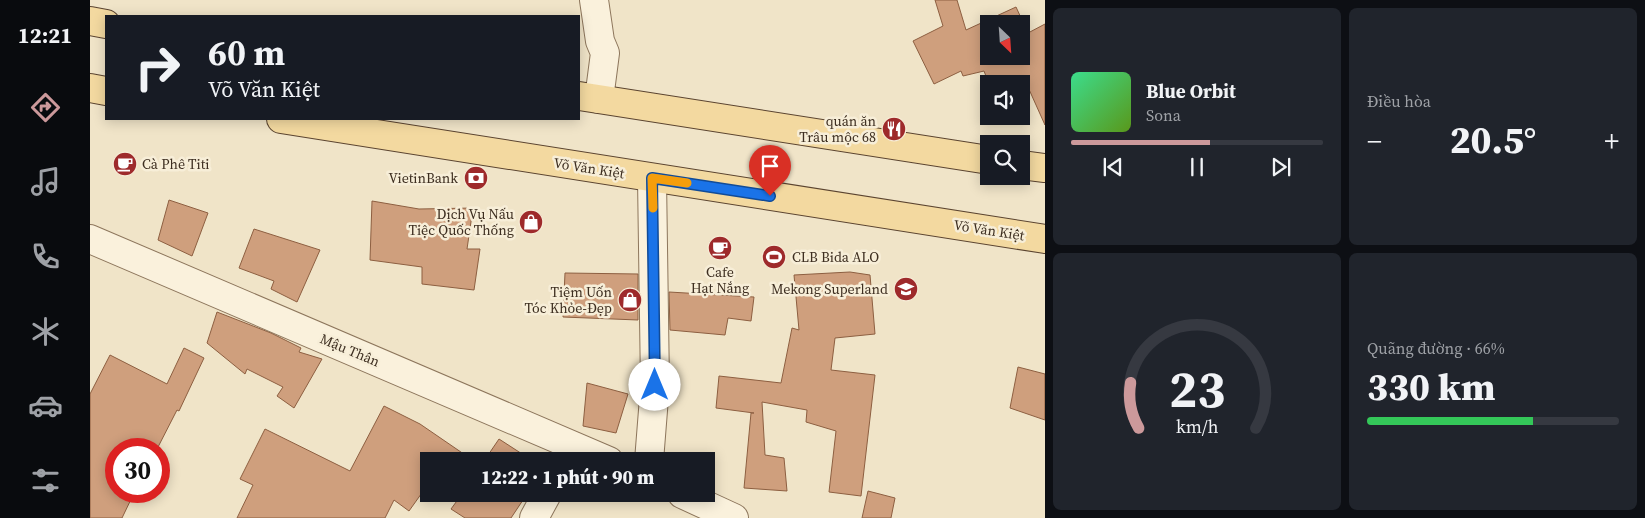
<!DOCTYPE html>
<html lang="vi">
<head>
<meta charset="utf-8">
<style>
	body { margin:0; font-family:"Source Serif 4",serif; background:#20242c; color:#f1f3f6; height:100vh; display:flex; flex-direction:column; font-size:19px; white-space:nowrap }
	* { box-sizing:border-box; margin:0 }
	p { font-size:16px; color:#9ea1a6 }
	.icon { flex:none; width:28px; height:28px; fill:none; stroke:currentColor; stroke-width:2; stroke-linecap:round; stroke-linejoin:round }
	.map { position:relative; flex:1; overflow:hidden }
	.side { display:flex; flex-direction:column; gap:8px; padding:8px; background:#0d0f14; width:600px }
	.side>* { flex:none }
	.hud { position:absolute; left:15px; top:15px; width:475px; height:105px; border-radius:0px; box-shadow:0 2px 12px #0003; background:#171b24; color:#f1f3f6; overflow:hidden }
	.needle { width:32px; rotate:155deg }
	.controls { position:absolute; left:890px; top:15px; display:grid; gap:10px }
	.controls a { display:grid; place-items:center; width:50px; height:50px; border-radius:0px; background:#171b24; box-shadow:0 2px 12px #0003; font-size:25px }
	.speed { position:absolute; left:15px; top:438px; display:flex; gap:10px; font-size:25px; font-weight:700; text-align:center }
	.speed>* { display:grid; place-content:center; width:65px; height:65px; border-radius:50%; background:#171b24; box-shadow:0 2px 12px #0003; line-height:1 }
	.speed .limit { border:8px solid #d22; background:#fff; color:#111 }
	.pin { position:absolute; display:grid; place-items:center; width:42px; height:42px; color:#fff; margin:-51px -21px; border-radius:50% 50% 50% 0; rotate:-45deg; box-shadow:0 0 5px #0007 }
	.pin .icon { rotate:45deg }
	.me { position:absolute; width:55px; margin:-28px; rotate:0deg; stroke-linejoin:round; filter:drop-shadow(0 0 4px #0008) }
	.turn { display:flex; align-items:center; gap:18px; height:105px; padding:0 20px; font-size:22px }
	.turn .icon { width:65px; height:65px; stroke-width:2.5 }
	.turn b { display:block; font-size:35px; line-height:42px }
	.big { font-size:38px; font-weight:800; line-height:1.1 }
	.side .tile { flex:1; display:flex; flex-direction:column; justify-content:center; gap:8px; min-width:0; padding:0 18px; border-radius:8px; background:#20242c }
	.side .dial { align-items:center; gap:0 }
	.dial svg { height:130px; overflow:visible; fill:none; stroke:#363941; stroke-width:7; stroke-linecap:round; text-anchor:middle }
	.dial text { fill:#f1f3f6; stroke:none }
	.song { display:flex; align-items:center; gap:15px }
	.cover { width:60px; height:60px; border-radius:8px; background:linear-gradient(135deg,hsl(150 70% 55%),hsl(90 70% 35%)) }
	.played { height:5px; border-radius:2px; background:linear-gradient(90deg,#cc999b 55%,#363941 55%) }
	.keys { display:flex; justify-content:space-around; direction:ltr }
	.heat { display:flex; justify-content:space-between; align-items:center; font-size:28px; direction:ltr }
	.charge { height:8px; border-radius:4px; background:linear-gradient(90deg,#34c759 66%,#363941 0) }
	.side .tiles { flex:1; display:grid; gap:8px; grid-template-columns:repeat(2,1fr) }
	.trip { position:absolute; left:330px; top:452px; width:295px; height:50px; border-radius:0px; background:#171b24; box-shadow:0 2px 12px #0003; font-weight:800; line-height:50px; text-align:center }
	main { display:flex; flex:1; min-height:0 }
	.tabs { display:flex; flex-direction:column; width:90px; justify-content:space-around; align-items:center; background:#090b0e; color:#9ea1a6 }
	.tabs .icon { width:35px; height:35px }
	.tabs .current { color:#cc999b }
	.tabs b { font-size:22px; color:#f1f3f6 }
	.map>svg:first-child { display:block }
	.building { fill:#cf9f7d; stroke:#8d5f41; fill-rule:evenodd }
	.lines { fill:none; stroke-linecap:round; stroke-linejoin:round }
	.minor-casing { stroke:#8d765c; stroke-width:30 }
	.major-casing { stroke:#5b4430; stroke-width:30 }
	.minor { stroke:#faf1dc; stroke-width:28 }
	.major { stroke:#f3d9a0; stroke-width:28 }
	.route-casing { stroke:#114b97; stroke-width:12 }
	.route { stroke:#1a73e8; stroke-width:9 }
	.slow { stroke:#f59e0b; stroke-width:9 }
	.labels { text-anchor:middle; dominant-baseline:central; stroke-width:5; stroke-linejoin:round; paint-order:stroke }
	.poi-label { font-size:14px; fill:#3d2e20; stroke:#f7eed8; text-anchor:end }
	.street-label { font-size:14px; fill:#3d2e20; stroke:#f7eed8 }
</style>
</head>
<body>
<main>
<nav class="tabs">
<b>12:21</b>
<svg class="icon current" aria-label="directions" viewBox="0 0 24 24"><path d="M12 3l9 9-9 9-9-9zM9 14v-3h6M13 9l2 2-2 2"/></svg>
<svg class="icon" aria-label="music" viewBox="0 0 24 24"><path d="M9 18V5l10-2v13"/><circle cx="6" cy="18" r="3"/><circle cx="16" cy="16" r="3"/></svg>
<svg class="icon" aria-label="phone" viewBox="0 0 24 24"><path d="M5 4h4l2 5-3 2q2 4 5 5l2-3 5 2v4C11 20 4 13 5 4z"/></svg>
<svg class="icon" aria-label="climate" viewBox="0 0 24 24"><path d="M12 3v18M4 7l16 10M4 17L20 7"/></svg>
<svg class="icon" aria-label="car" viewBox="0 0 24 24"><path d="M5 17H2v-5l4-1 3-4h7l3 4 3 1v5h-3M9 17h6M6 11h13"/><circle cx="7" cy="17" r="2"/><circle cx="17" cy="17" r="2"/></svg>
<svg class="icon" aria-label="filters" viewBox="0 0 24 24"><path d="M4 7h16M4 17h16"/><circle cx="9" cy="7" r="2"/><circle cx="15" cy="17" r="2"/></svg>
</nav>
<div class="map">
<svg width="955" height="518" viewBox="0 0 955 518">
	<rect width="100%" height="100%" fill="#f0e4c8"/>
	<path class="building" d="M845 0H867L876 30 926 7 938 33 955 24V125L933 76 919 84H899L894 71 873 76 871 71 844 84 823 41 853 26ZM899 24H931V56H899Z
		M79 200 118 213 102 256 68 240Z
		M282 201 329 209 383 208 377 249H390L384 290 332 284V267L280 260Z
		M164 229 230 250 207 302 181 289 184 281 149 268Z
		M760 272 780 275 785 334 745 338 741 370 785 375 771 496 739 492 746 431 716 422 717 410 672 402 675 455 694 458 697 491 654 488 661 413H664L626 408 629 376 691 383 702 328 709 330 704 275Z
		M475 273 548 274V320L473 317Z
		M579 292 664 297 661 321 638 318 635 335 580 330Z
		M127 312 181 333 211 348 209 352 232 359 204 408 187 396 193 387 157 369 155 374 117 343Z
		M94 348 114 358 89 411 87 410 67 449H26V491H45L32 518H0V394L20 355 77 384Z
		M928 367 955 374V420L920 408Z
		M497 383 538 394 526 433 493 426Z
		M294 406 330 424 384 461H339V483L319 511 304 500 295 518H147L163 485 150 479 175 429 260 471Z
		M409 439 443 461H394Z
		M778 491 805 498 801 518H772Z
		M372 494H437L421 518H375L361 509Z"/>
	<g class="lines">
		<g class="minor-casing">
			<path id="minor" d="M504 0 510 41 515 53 509 99
				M0 239 519 461
				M559 461 565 385 562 178
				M592 494 644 518
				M444 518 457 494"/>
		</g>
		<g class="major-casing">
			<path id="major" d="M0 21 16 24
				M0 88 16 91
				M489 96 899 160
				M191 119 955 239
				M931 165 955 168"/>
		</g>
		<use href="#minor" class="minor"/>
		<use href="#major" class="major"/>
	</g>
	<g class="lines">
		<g class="route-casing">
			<path id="route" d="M565 385 562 178 680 196"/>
		</g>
		<use href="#route" class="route"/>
		<path class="slow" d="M563 208 562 178 597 183"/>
	</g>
	<defs>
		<g id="restaurant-disc" transform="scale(1.25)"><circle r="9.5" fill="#9e2a2b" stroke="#f7eed8"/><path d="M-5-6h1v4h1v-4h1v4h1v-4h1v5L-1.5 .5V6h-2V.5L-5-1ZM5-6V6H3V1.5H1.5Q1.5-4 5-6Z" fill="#fff"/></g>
		<g id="cafe-disc" transform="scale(1.25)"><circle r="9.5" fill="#9e2a2b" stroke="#f7eed8"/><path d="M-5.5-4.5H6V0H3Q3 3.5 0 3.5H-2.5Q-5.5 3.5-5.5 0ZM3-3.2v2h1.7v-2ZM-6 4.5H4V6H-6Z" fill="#fff"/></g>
		<g id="bank-disc" transform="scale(1.25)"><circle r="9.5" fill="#9e2a2b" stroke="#f7eed8"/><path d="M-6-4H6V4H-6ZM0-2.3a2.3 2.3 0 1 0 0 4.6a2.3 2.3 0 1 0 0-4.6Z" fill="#fff"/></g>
		<g id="shop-disc" transform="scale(1.25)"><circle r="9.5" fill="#9e2a2b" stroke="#f7eed8"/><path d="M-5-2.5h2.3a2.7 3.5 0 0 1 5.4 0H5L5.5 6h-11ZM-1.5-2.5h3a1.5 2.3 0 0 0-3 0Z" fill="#fff"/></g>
		<g id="stadium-disc" transform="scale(1.25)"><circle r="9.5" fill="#9e2a2b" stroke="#f7eed8"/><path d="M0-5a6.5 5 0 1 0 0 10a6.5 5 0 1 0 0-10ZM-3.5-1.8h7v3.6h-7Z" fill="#fff"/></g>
		<g id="school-disc" transform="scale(1.25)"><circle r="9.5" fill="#9e2a2b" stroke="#f7eed8"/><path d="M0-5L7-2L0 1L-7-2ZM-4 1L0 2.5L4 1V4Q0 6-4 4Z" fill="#fff"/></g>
	</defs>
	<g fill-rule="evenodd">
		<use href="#restaurant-disc" x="804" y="129"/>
		<use href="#cafe-disc" x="35" y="164"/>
		<use href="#bank-disc" x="386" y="178"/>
		<use href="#shop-disc" x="441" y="222"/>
		<use href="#cafe-disc" x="630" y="248"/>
		<use href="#stadium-disc" x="684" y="257"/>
		<use href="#school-disc" x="816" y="289"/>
		<use href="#shop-disc" x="540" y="300"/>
	</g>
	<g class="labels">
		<g class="poi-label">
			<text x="786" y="121">quán ăn<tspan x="786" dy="16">Trâu mộc 68</tspan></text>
			<text x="52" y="164" text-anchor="start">Cà Phê Titi</text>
			<text x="368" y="178">VietinBank</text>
			<text x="424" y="214">Dịch Vụ Nấu<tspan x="424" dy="16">Tiệc Quốc Thống</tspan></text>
			<text x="702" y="257" text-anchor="start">CLB Bida ALO</text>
			<text x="630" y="272" text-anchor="middle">Cafe<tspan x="630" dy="16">Hạt Nắng</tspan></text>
			<text x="798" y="289">Mekong Superland</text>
			<text x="522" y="292">Tiệm Uốn<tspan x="522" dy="16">Tóc Khỏe-Đẹp</tspan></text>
		</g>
		<g class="street-label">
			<text transform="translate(499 168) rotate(9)">Võ Văn Kiệt</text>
			<text transform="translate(899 230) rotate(9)">Võ Văn Kiệt</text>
			<text transform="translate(260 350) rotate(23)">Mậu Thân</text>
		</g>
	</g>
</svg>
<div class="controls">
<a><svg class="needle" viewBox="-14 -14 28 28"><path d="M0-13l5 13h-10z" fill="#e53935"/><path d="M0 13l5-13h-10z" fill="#9ea1a6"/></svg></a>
<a><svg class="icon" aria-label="sound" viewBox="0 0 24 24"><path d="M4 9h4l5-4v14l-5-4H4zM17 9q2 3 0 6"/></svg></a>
<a><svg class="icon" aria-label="search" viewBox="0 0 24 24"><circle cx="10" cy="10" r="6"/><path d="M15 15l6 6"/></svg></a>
</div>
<div class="speed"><div class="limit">30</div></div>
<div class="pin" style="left:680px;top:196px;background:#d93025"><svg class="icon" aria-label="arrive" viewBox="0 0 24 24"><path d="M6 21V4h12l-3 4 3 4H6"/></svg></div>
<svg class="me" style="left:565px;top:385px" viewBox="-20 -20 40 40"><circle r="19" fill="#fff"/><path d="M0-13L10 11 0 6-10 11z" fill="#1a73e8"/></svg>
<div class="trip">12:22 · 1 phút · 90 m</div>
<div class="hud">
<div class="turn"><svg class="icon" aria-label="right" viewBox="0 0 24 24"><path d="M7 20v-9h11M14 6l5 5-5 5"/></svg><div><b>60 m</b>Võ Văn Kiệt</div></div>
</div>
</div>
<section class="side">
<div class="tiles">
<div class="tile">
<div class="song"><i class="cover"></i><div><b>Blue Orbit</b><p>Sona</p></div></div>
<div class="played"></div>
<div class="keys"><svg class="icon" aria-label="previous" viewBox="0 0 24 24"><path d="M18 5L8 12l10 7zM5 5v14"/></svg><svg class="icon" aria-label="pause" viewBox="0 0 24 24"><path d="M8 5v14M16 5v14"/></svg><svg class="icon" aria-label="next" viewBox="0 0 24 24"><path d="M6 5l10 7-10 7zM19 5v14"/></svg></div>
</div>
<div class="tile"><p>Điều hòa</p>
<div class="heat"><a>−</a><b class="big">20.5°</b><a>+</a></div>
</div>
<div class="tile dial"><svg viewBox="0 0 100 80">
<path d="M14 69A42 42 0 1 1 86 69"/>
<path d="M14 69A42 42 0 0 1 9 41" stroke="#cc999b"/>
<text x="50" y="56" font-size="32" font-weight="700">23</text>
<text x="50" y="72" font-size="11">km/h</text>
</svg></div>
<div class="tile"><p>Quãng đường · 66%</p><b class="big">330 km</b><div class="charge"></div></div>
</div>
</section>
</main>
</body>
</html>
